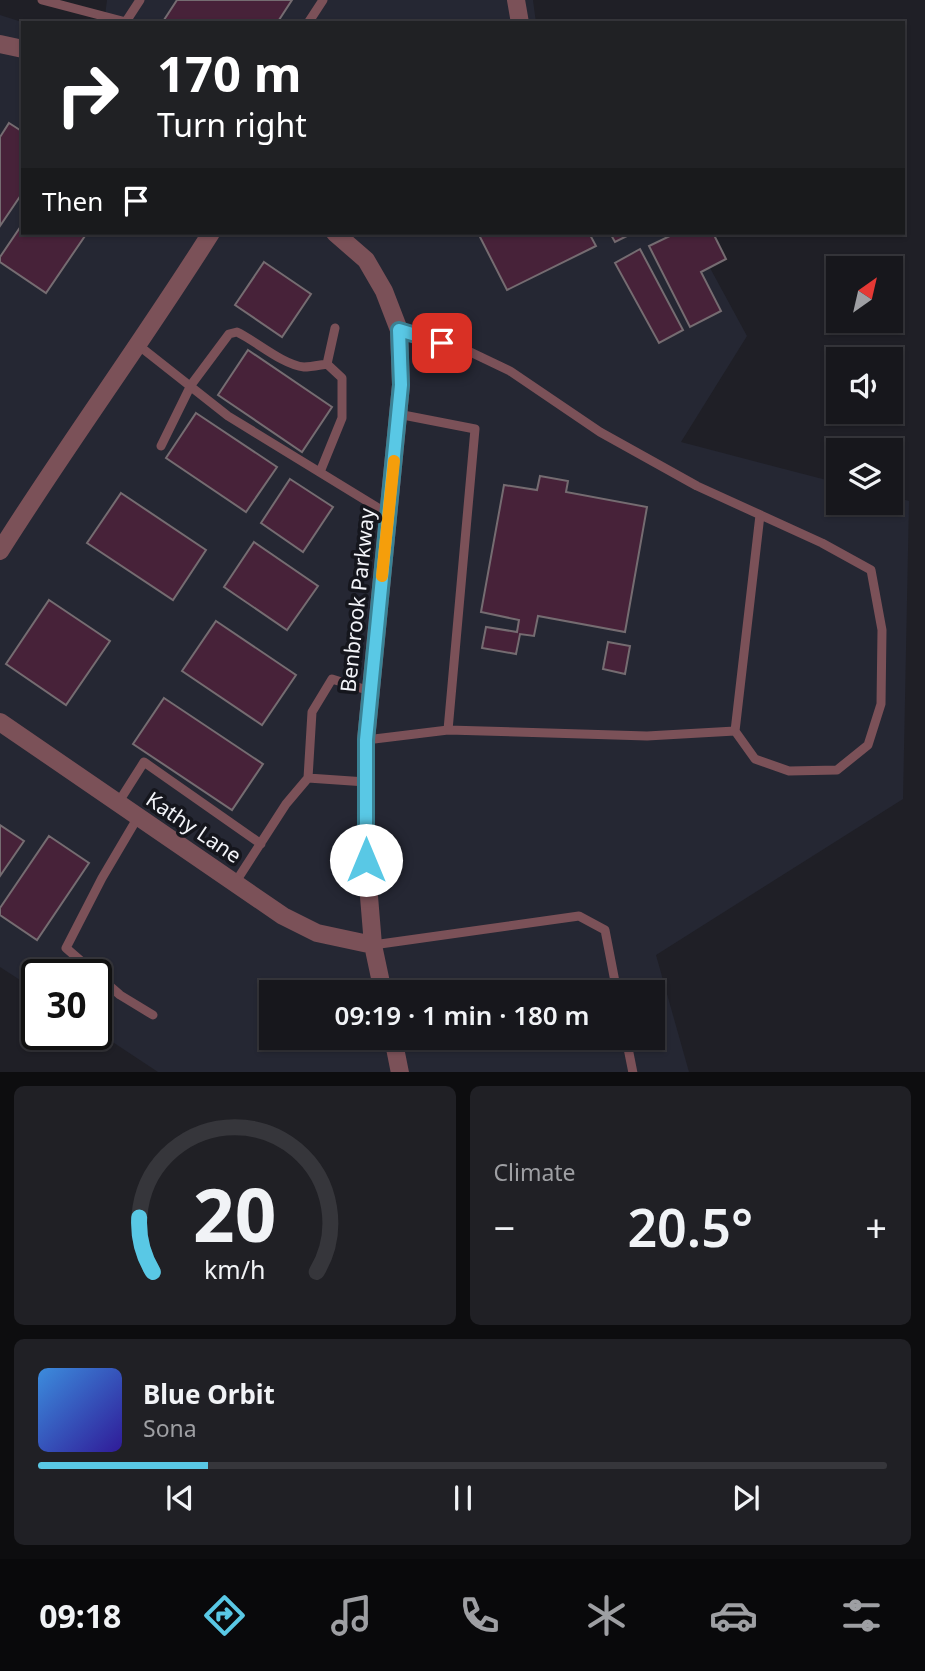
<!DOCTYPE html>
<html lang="en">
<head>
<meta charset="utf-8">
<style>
	body { margin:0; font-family:"Noto Sans",sans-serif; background:#202025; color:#f1f3f6; height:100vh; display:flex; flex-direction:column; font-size:26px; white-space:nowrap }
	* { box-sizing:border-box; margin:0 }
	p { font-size:23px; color:#9e9fa3 }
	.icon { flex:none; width:38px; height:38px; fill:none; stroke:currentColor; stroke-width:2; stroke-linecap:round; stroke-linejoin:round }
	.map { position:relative; height:1072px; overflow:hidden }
	.drawer { display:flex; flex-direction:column; gap:14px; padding:14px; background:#0d0d0f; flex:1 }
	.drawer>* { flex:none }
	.hud { position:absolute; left:21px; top:21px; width:884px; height:214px; border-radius:0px; box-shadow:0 2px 5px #0004,0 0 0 2px #36363b; background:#202124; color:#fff; overflow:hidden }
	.needle { width:46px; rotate:34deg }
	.buttons { position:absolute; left:826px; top:256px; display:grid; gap:14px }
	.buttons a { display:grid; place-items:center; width:77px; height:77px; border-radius:0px; background:#17171c; box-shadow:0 2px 5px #0004,0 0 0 2px #36363b; font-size:35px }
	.speed { position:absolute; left:21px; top:959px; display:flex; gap:14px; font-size:35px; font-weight:700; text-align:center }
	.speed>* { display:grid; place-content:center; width:91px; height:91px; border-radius:50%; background:#17171c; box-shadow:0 2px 5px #0004,0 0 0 2px #36363b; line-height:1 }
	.speed .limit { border:4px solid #111; border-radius:10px; background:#fff; color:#111 }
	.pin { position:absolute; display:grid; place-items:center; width:60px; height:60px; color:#fff; margin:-30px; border-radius:14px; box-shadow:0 4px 10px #0006 }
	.me { position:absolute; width:77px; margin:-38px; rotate:0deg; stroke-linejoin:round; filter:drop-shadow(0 0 5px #0008) }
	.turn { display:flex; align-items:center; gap:24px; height:147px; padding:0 21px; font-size:32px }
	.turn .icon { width:91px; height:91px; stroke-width:2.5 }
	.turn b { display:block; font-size:49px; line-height:60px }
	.then { display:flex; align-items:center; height:66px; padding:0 21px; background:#0003; gap:14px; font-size:26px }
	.big { font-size:52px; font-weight:600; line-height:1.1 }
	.drawer .tile { flex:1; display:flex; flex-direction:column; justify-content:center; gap:10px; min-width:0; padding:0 24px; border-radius:10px; background:#202025 }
	.drawer .dial { align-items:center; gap:0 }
	.dial svg { height:182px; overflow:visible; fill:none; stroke:#36363b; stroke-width:7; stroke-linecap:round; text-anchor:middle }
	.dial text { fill:#f1f3f6; stroke:none }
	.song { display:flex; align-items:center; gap:21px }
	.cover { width:84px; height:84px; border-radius:10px; background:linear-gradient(135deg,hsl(210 70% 55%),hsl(250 70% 35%)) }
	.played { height:7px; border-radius:4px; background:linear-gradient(90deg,#59c8e5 20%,#36363b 20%) }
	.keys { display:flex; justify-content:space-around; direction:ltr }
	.heat { display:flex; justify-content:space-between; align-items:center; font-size:38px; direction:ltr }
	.drawer .tiles { flex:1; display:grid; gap:14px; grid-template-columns:1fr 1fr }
	.tile:last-child { grid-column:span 2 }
	.trip { position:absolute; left:259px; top:980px; width:406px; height:70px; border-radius:0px; background:#17171c; box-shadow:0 2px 5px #0004,0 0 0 2px #36363b; font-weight:600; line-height:70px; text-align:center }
	.tab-bar { display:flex; height:112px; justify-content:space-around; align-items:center; background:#09090b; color:#9e9fa3 }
	.tab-bar .icon { width:49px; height:49px }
	.tab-bar .active { color:#59c8e5 }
	.tab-bar b { font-size:32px; color:#f1f3f6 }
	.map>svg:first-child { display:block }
	.built { fill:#252733; fill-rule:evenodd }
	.building { fill:#472239; stroke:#756c71; stroke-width:2 }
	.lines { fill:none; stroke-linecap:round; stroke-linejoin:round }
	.service { stroke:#7b5158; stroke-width:9 }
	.minor { stroke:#7b5158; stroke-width:18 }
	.route-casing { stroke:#3a8295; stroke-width:18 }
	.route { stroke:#59c8e5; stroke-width:12 }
	.slow { stroke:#f59e0b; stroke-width:12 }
	.labels { text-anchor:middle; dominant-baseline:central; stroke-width:7; stroke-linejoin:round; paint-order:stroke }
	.street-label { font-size:21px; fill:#f3f4f9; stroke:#15161d }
</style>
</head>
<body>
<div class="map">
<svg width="925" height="1073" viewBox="0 0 925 1073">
	<rect width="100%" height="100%" fill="#1f1f26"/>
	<path class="built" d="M107 0H533L536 23H104Z
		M0 15 25 23H23V233H691L747 336 681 442 838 483V502H891V496L909 501 903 799 656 955 689 1072H158L96 1031V975H37V991L0 967ZM271 992H653V1038H271Z"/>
	<path class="building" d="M177 0H292L277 23H162Z
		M517 20 518 23H469Z
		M9 123 23 132V192L0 226V137Z
		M23 223V233H87L46 293 0 262V257Z
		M478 233H589L596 246 507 290Z
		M610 233H633L615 242Z
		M676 233H713L726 259 701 272 721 311 690 327 649 246Z
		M640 249 683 330 659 343 615 263Z
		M264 262 311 294 282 337 235 305Z
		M248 350 332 407 302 452 218 395Z
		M196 413 277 467 246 512 166 458Z
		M540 476 568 481 566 492 647 507 625 632 538 616 534 636 520 634 516 654 482 648 486 627 517 632 519 620 481 612 504 485 537 490Z
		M290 479 333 507 303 552 261 523Z
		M121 493 206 550 173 600 87 543Z
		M254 542 318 586 287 630 224 587Z
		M49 600 110 641 66 705 6 664Z
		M216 621 296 675 262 725 182 671Z
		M608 642 630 646 625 674 603 669Z
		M164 698 263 764 232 810 133 744Z
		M0 825 24 841 0 876Z
		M49 836 89 863 37 940 0 915V908Z"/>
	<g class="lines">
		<path class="service" d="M42 0 126 22
			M125 23 140 0
			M308 23 323 0
			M138 345 228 416 388 514
			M398 414 475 429 448 730 647 736 735 731 755 759 789 771 837 770 868 745 881 704 882 630 871 570 822 543 697 486 600 432 510 371 464 349 399 330
			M161 446 191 385 229 334 237 332C256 341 283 365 304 367 311 367 320 365 327 364L335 328
			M320 472 342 418V378L327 364
			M735 731 760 515
			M366 740 448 730
			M308 778 312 712 332 679 370 691
			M118 803 144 762 261 844
			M138 817 102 878 66 948 120 995 153 1015
			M235 883 286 804 308 778 366 782
			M373 945 579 916 605 930 617 992
			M626 1038 633 1073"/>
		<path class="minor" d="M516 0 520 23
			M0 44 23 49
			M335 233 366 260 384 291 399 330 401 385 366 740V860L373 945 383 992
			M0 551C68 443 143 341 211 233
			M0 722 283 916 317 933 373 945
			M393 1038 400 1073"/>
	</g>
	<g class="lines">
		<g class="route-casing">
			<path id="route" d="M366 860V740L401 385 399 330 442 343"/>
		</g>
		<use href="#route" class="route"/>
		<path class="slow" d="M382 576 394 461"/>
	</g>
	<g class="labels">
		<g class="street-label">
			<text transform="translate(357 600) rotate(-84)">Benbrook Parkway</text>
			<text transform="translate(194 827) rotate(34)">Kathy Lane</text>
		</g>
	</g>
</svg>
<div class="buttons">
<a><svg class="needle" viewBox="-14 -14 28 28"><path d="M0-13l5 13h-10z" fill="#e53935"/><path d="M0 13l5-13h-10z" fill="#9e9fa3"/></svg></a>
<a><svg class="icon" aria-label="sound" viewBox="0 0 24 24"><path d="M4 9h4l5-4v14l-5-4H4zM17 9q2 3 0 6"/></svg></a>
<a><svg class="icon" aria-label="layers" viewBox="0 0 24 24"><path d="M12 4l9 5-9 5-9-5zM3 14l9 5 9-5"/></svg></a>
</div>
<div class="speed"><div class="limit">30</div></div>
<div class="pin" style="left:442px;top:343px;background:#d93025"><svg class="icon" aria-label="arrive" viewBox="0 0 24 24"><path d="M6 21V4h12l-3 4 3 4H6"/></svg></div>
<svg class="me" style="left:366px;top:860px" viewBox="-20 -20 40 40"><circle r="19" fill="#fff"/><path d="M0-13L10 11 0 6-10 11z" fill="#59c8e5"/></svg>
<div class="trip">09:19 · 1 min · 180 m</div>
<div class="hud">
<div class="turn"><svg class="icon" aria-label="right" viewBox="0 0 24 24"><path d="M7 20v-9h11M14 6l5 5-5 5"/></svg><div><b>170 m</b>Turn right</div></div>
<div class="then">Then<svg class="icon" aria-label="arrive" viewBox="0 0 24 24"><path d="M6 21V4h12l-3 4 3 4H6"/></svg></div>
</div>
</div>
<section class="drawer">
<div class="tiles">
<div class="tile dial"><svg viewBox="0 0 100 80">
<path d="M14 69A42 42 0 1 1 86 69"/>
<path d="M14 69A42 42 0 0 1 8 45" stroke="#59c8e5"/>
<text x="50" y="56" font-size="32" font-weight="700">20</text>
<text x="50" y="72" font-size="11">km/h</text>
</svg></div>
<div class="tile"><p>Climate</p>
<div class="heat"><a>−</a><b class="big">20.5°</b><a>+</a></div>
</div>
<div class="tile">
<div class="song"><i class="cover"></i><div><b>Blue Orbit</b><p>Sona</p></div></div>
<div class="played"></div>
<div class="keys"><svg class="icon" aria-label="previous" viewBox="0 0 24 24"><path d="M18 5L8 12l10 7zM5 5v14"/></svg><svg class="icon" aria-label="pause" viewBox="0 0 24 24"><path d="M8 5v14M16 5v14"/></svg><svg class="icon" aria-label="next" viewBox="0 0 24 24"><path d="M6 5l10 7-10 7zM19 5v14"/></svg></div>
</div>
</div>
</section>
<nav class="tab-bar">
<b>09:18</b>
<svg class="icon active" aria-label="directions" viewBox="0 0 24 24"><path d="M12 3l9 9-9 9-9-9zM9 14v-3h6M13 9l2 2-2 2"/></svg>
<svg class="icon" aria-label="music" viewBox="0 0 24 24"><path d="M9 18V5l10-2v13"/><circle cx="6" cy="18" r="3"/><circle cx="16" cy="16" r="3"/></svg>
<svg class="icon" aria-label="phone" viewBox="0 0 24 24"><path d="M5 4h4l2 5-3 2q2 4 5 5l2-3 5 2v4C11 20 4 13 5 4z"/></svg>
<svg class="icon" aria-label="climate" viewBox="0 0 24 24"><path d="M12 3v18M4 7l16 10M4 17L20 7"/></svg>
<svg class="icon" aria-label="car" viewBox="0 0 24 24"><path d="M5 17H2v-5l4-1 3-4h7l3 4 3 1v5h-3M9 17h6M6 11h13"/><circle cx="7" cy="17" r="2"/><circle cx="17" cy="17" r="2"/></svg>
<svg class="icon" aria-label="filters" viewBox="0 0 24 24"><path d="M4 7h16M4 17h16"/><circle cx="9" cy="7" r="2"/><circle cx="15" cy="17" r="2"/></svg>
</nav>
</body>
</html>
